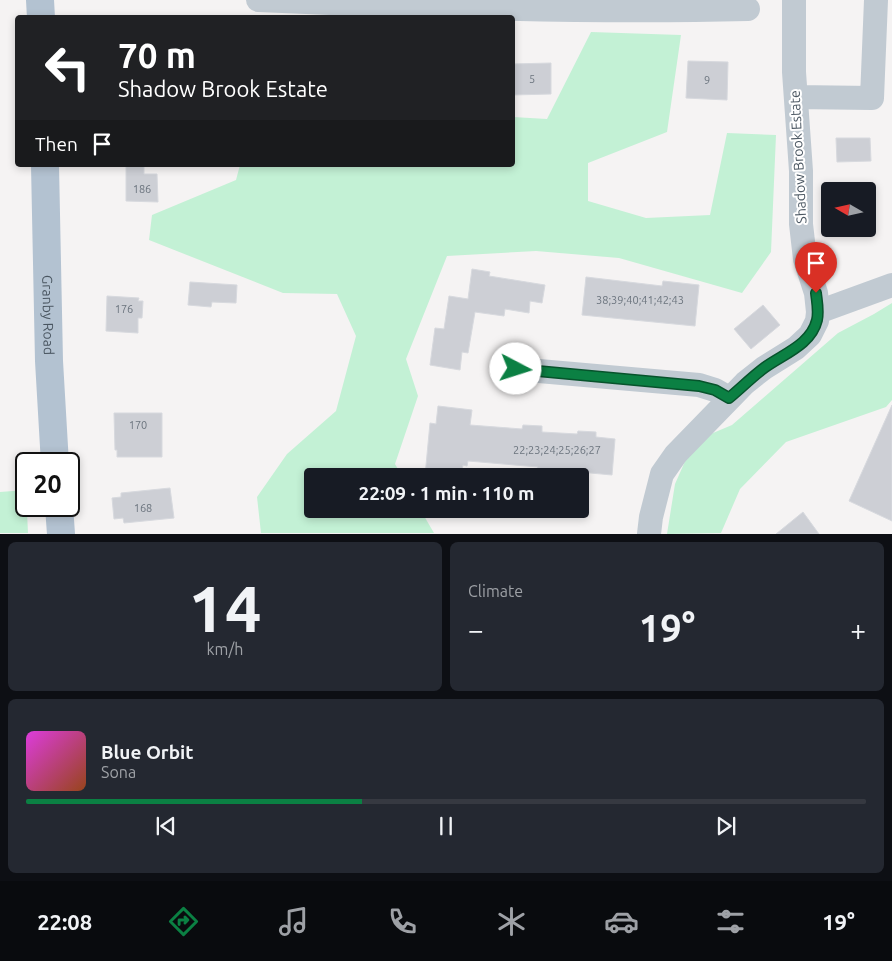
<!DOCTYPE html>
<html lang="en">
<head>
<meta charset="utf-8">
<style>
	body { margin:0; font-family:Ubuntu,sans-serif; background:#242831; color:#f1f3f6; height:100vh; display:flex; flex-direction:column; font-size:19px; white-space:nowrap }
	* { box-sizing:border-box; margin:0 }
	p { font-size:16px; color:#9ea1a6 }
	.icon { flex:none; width:28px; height:28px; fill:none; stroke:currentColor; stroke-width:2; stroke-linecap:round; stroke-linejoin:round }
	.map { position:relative; height:534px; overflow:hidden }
	.sheet { display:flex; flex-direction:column; gap:8px; padding:8px; background:#0d0f14; flex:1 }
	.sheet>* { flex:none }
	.top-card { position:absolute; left:15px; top:15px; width:500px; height:152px; border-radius:5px; box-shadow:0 2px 8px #0003; background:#202124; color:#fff; overflow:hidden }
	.needle { width:32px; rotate:279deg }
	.buttons { position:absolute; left:821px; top:182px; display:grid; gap:10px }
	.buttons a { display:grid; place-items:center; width:55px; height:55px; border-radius:5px; background:#171b24; box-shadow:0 2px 8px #0003; font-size:25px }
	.speed { position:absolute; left:15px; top:452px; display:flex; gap:10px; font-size:25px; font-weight:700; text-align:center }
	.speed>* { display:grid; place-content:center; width:65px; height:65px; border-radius:50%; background:#171b24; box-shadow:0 2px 8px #0003; line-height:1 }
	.speed .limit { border:2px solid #111; border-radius:8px; background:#fff; color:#111 }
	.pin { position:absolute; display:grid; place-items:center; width:42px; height:42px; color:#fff; margin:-51px -21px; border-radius:50% 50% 50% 0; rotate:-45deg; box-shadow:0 0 5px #0007 }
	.pin .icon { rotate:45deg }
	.me { position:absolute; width:55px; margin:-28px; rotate:95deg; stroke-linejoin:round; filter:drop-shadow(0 0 4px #0008) }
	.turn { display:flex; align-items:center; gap:18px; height:105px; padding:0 20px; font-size:22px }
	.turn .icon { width:65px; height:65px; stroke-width:2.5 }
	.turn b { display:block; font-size:35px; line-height:42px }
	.then { display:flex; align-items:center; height:48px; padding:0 20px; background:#0003; gap:10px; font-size:19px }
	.big { font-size:38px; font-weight:700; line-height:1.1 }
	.sheet .card { flex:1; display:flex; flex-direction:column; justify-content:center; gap:8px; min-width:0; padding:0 18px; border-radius:8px; background:#242831 }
	.sheet .dial { align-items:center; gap:0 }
	.dial b { font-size:65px; line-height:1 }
	.song { display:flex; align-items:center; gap:15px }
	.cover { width:60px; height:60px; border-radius:8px; background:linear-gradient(135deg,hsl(300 70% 55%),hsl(20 70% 35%)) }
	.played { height:5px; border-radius:2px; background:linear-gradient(90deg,#0b8043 40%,#363941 40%) }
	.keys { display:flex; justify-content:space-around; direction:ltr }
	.heat { display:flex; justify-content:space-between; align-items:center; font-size:28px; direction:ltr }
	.sheet .tiles { flex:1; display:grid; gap:8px; grid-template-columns:1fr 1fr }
	.card:last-child { grid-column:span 2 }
	.trip { position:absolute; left:304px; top:468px; width:285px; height:50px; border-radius:5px; background:#171b24; box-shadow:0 2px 8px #0003; font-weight:700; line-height:50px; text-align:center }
	.tabs { display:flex; height:80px; justify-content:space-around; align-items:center; background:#090b0e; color:#9ea1a6 }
	.tabs .icon { width:35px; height:35px }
	.tabs .active { color:#0b8043 }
	.tabs b { font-size:22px; color:#f1f3f6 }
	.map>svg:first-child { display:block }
	.green { fill:#c3f1d5 }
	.building { fill:#cdcfd5; stroke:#d7d9de }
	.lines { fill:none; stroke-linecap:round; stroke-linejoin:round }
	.minor { stroke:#c1cad2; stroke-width:24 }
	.major { stroke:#b3c2d1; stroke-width:28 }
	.route-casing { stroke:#07532c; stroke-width:12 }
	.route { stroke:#0b8043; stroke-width:9 }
	.labels { text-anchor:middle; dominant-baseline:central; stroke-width:4; stroke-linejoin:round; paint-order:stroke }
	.number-label { font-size:11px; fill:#6b747e }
	.street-label { font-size:14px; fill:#4a5661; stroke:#fff }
</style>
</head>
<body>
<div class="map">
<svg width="892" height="534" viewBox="0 0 892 534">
	<rect width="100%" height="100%" fill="#f5f3f3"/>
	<path class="green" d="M591 32 681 35 667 132 588 163V201L646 218 710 215 727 133 776 135 771 252 742 293 619 258 536 251 447 256 406 359 418 396 395 464 402 476H312V509H420L434 533H261L257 497 287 454 336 411 356 336 337 294 283 293 149 240 152 215 236 180 240 165H512L513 117 547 119Z
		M892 303V400L886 407 786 442 740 489 721 533 667 534 675 484 694 441 732 425 838 333 874 314Z
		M26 490 28 533H0V492Z"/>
	<path class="building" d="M688 61 728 62 727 100 686 98Z
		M551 63V94L512 95V64Z
		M836 138H870L871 161 837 162Z
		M126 165H144V174H157L158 202 126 201Z
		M472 269 490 272 489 276 545 285 542 303 530 301 529 313 505 309 504 316 475 312 468 353 462 352 460 370 430 365 435 328 444 329 449 296 468 299Z
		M586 277 662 286 663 281 699 285 695 326 582 315Z
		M190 282 237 285 236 303 212 302 211 307 188 305Z
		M107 296 139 298 138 301H143L142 318H138V333L106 331Z
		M763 305 780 325 751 349 734 329Z
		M892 405V521L849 501Z
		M438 406 472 410 470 425 522 429 523 425 542 426V432L577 434 578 431 596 432V437L615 439 612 475 537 468 538 467 468 461 467 466 463 465 461 476H425L430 423 436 424Z
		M114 413H162V457H117V450H115Z
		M170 488 174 518 124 523 123 518 114 519 112 498 121 497V493Z
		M803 512 819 534H776Z"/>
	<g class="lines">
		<path class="minor" d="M258 0C421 7 584 13 748 9
			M796 97 872 98 876 0
			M818 312 892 285
			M516 369 699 385 715 390 729 398
			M649 534 651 517 662 474 676 454 745 383 764 368 796 348 810 335 817 321 818 312 816 293 805 259 801 224V171L794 72V0"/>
		<g class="major">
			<path d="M40 0 41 18"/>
			<path id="s1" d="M45 165 49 361 55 464"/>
			<path d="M59 506 61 534"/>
		</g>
	</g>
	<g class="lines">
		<g class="route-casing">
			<path id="route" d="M516 369 699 386 715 390 729 398C741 388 752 377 764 368 783 354 811 345 817 320 819 311 817 302 816 293"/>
		</g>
		<use href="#route" class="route"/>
	</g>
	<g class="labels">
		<g class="number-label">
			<text x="532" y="79">5</text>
			<text x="707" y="80">9</text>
			<text x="142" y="189">186</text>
			<text x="640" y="300">38;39;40;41;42;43</text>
			<text x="124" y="309">176</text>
			<text x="138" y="425">170</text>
			<text x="557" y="450">22;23;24;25;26;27</text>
			<text x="143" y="508">168</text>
		</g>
		<g class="street-label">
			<text transform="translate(798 157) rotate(-93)">Shadow Brook Estate</text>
			<text stroke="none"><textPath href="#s1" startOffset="150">Granby Road</textPath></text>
		</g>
	</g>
</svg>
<div class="buttons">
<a><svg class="needle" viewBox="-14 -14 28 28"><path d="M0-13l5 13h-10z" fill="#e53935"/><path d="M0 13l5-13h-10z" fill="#9ea1a6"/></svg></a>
</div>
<div class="speed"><div class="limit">20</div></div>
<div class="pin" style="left:816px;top:293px;background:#d93025"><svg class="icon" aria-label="arrive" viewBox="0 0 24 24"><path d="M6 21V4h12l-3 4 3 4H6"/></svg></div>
<svg class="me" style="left:516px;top:369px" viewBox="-20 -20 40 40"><circle r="19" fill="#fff"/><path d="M0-13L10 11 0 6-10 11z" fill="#0b8043"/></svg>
<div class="trip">22:09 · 1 min · 110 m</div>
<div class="top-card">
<div class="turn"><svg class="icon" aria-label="left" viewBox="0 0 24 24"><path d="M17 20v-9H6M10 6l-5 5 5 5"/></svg><div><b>70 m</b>Shadow Brook Estate</div></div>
<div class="then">Then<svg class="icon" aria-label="arrive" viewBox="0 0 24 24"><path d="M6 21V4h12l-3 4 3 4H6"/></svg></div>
</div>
</div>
<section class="sheet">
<div class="tiles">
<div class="card dial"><b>14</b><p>km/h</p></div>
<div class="card"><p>Climate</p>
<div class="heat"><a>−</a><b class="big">19°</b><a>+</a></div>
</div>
<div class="card">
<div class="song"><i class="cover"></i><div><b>Blue Orbit</b><p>Sona</p></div></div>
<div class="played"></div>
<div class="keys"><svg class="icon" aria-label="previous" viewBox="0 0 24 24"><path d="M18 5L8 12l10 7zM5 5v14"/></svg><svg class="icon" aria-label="pause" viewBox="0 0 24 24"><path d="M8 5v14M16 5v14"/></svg><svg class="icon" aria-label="next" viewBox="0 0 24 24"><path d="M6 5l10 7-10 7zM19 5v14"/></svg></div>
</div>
</div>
</section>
<nav class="tabs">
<b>22:08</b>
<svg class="icon active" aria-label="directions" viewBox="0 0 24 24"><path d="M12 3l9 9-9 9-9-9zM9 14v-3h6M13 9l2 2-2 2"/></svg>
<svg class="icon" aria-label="music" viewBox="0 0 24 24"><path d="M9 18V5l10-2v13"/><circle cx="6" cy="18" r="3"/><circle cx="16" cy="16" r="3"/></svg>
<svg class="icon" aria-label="phone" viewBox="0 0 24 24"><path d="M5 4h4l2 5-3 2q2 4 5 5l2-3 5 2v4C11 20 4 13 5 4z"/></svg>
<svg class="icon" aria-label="climate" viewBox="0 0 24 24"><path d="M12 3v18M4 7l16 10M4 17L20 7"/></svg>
<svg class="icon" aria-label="car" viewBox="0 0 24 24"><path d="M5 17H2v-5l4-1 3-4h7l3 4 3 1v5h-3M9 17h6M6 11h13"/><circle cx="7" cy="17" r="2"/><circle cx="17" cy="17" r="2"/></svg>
<svg class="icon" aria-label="filters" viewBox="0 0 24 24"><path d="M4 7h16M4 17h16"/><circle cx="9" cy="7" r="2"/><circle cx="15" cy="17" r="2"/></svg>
<b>19°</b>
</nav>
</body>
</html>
